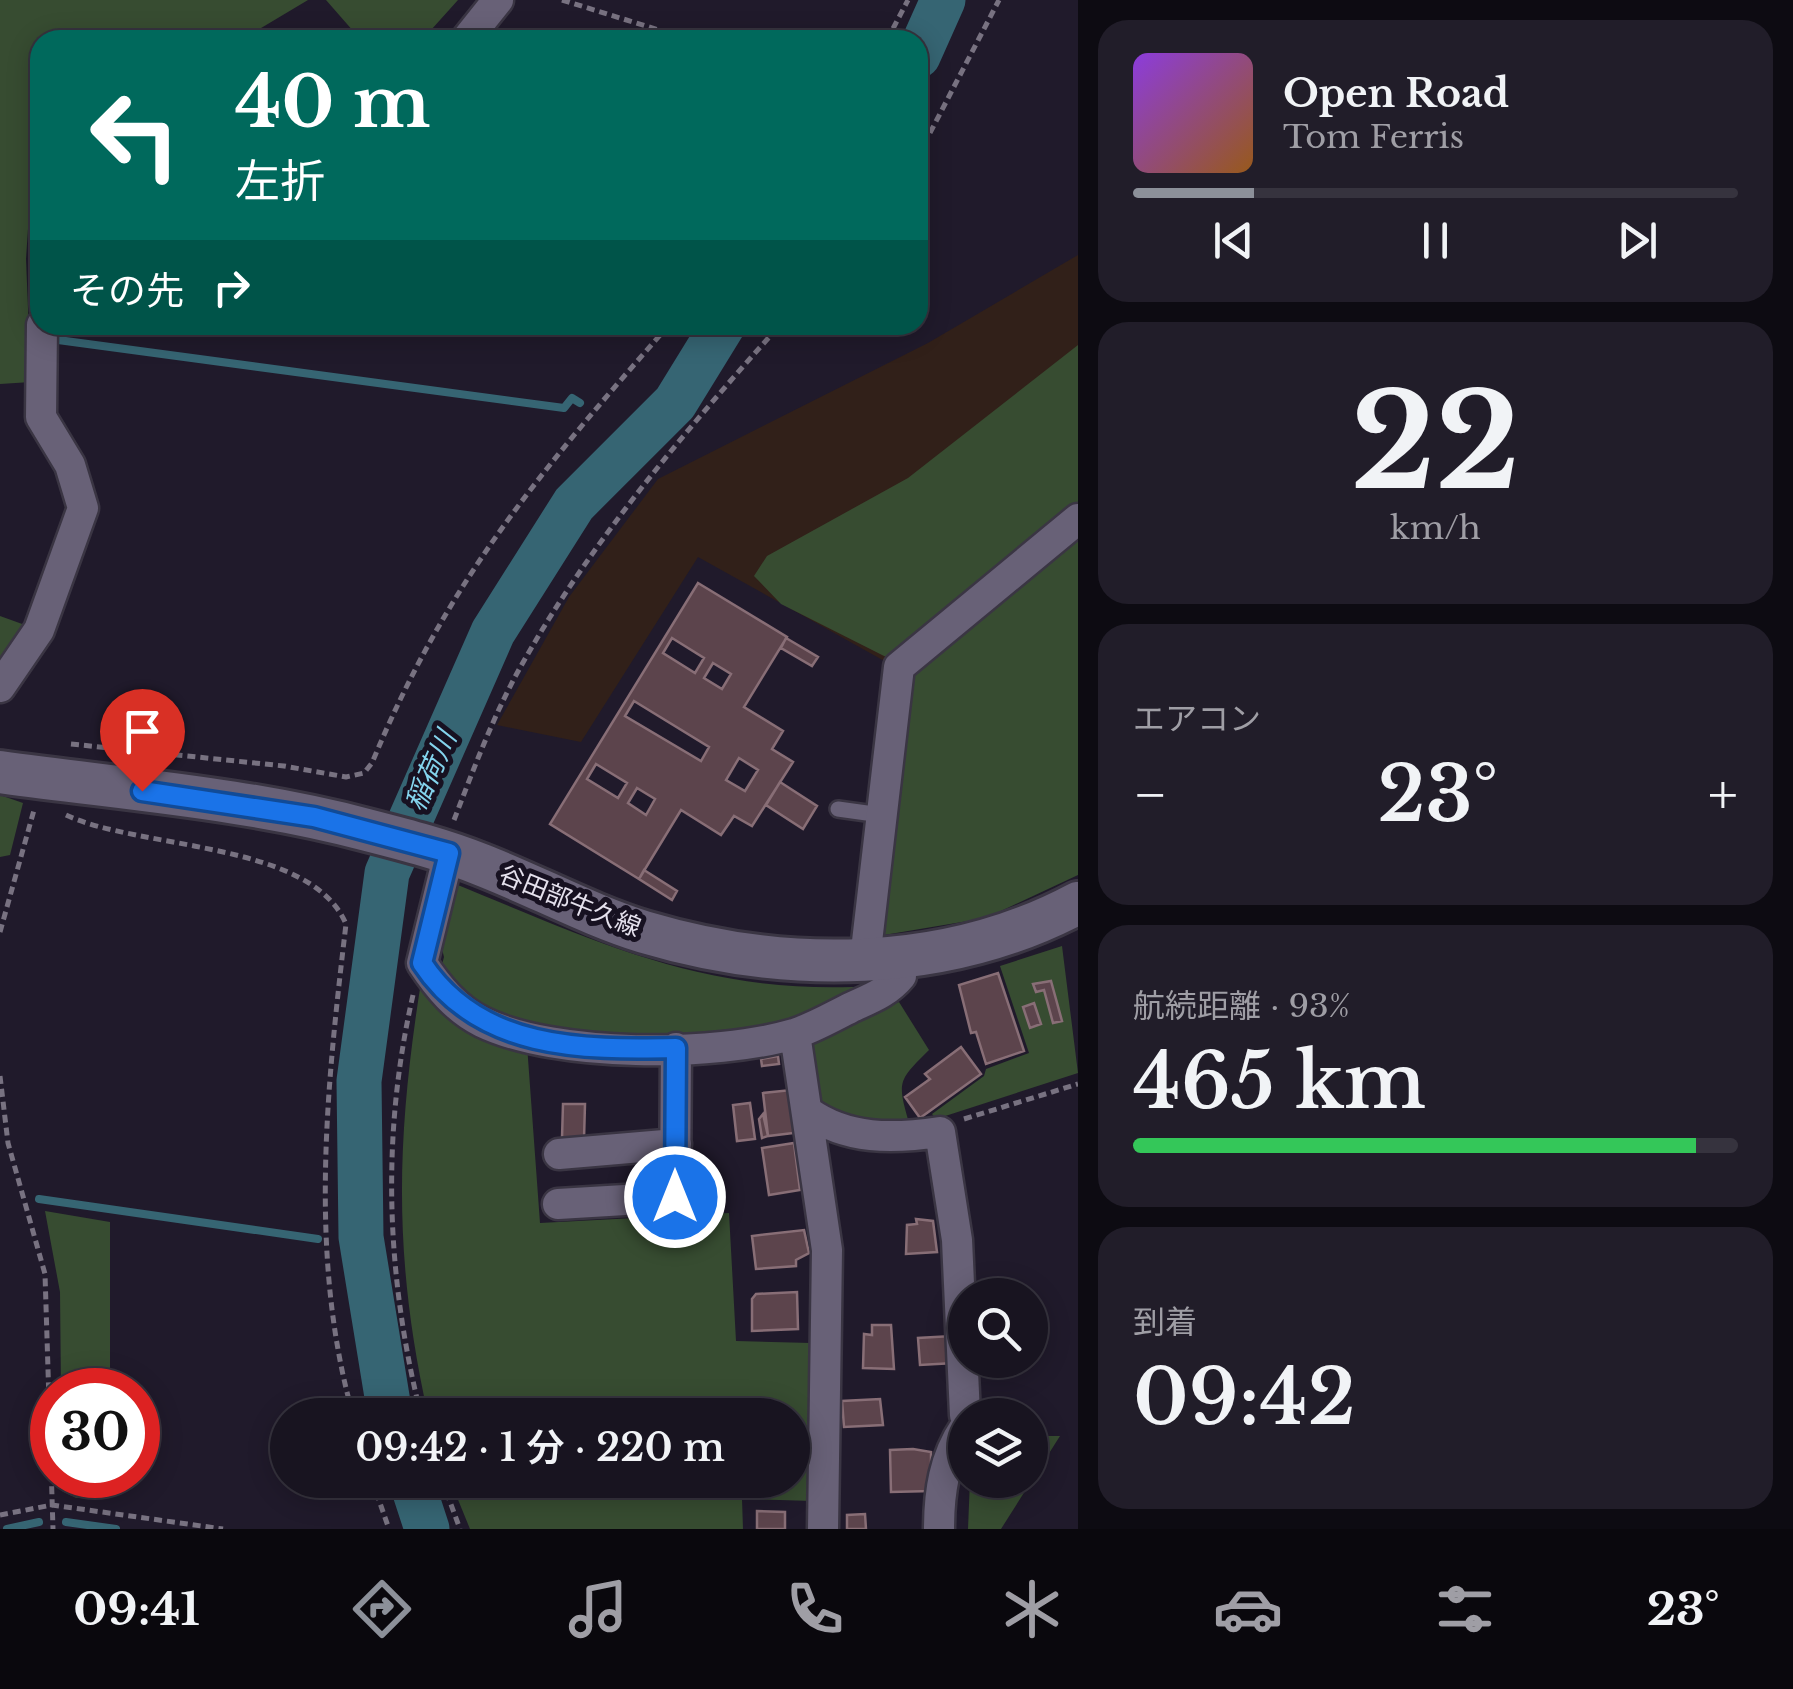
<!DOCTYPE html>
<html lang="ja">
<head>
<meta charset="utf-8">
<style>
	body { margin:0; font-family:"Libre Baskerville","Noto Sans JP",serif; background:#211d29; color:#f1f3f6; height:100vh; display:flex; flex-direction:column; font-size:38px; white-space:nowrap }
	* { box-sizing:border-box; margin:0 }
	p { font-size:32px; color:#9f9ea5 }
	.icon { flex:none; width:55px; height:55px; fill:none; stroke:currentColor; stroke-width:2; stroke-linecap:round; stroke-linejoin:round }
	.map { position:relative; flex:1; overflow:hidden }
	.drawer { display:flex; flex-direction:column; gap:20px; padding:20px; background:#0d0b12; width:715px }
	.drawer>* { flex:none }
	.banner { position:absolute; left:30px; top:30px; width:898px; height:305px; border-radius:30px; box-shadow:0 5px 25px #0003,0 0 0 2px #36333e; background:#00695c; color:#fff; overflow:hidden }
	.fabs { position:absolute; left:948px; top:1278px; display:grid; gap:20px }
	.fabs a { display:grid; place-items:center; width:100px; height:100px; border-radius:50%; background:#181420; box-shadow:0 5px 25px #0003,0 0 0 2px #36333e; font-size:50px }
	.speed { position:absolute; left:30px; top:1368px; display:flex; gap:20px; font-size:50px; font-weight:700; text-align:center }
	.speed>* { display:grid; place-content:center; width:130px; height:130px; border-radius:50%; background:#181420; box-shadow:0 5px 25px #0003,0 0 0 2px #36333e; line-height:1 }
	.speed .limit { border:15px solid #d22; background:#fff; color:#111 }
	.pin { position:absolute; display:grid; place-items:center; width:85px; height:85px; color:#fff; margin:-102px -42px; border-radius:50% 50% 50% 0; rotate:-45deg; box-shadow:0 0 10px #0007 }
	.pin .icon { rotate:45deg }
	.me { position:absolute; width:110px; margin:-55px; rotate:0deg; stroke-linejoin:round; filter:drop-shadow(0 0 8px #0008) }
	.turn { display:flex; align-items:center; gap:35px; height:210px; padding:0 40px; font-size:45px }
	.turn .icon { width:130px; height:130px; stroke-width:2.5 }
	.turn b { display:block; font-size:70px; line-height:85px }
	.then { display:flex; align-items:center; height:95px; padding:0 40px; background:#0003; gap:20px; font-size:38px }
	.big { font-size:75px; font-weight:600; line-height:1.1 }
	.drawer .widget { flex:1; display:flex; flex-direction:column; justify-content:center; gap:15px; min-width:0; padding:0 35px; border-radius:30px; background:#211d29 }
	.drawer .dial { align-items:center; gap:0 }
	.dial b { font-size:130px; line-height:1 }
	.song { display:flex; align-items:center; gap:30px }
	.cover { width:120px; height:120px; border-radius:15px; background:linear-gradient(135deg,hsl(270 70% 55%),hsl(30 70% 35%)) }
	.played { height:10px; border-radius:5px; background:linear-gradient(90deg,#8c9099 20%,#36333e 20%) }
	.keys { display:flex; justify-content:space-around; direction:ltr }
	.heat { display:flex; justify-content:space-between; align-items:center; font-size:55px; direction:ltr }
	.charge { height:15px; border-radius:8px; background:linear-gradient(90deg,#34c759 93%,#36333e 0) }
	.trip { position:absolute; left:270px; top:1398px; width:540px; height:100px; border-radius:50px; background:#181420; box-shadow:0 5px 25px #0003,0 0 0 2px #36333e; font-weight:600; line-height:100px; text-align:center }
	.dock { display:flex; height:160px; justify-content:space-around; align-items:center; background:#0a080d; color:#9f9ea5 }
	.dock .icon { width:70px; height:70px }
	.dock .current { color:#8c9099 }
	.dock b { font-size:45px; color:#f1f3f6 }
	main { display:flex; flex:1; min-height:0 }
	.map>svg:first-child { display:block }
	.commercial { fill:#312019 }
	.green { fill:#374c31 }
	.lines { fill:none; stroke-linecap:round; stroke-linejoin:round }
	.stream { stroke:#366573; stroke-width:8 }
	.river { stroke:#366573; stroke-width:45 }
	.building { fill:#5c444c; stroke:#886e76; stroke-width:2.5; fill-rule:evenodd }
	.service-casing { stroke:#3a3543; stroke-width:20 }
	.minor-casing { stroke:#3a3543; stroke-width:35 }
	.secondary-casing { stroke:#3a3543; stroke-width:48 }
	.path { stroke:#787281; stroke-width:5; stroke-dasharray:8 5; stroke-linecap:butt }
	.service { stroke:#686177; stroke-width:15 }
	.minor { stroke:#686177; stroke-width:30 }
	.secondary { stroke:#686177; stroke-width:42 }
	.route-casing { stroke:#114b97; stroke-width:25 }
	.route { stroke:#1a73e8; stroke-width:18 }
	.labels { text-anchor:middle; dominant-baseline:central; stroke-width:10; stroke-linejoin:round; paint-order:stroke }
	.street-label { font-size:25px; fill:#e5e1ed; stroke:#171121 }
	.water-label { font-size:28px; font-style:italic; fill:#84d4ed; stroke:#171121 }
</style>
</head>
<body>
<main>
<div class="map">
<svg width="1078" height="1529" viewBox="0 0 1078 1529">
	<rect width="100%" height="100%" fill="#201a2b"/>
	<path class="commercial" d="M1078 255V511L888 663 698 557 581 742 497 725 569 597 658 479 928 343Z"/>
	<path class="green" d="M0 0H308L241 40H40V122L35 124 26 259 31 382 0 384Z
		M326 0H458L422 40H361Z
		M1078 345V506L888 658 781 604 754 576 767 556 908 478Z
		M1078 533V875L986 918 884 935 886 861 914 666Z
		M0 616 25 625 0 669Z
		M0 795 23 803 10 855 0 857Z
		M453 883C602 944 707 996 873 986L846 1001 748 1036 612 1037 504 1021 466 1002 440 972 444 957 439 937Z
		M1062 946 1078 1073 936 1119 932 1114 984 1076 986 1069 1029 1053 1000 966Z
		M421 982 527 1045 540 1223 729 1213 736 1341 811 1343 813 1501 742 1499 743 1529H470L450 1480H792V1415H428C393 1257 396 1140 421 982Z
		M899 1002 929 1050C898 1081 897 1081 909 1123L879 1128 818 1105 805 1040Z
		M45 1211 110 1222V1390H61L60 1292Z
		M1030 1436H1060L1001 1529H968L970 1480H1030Z
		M61 1475H110V1497L76 1498 62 1491Z"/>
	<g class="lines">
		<path class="stream" d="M58 340 564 408 572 398 580 403
			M39 1199 318 1239
			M66 1522 116 1529
			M7 1529 39 1522"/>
		<path class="river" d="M918 56 943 0
			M390 1415 361 1237 359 1081 387 873 493 632 574 504 675 403 723 325
			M411 1480 427 1529"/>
	</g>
	<path class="building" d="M698 583 787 637 744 707 783 731 772 749 793 762 752 826 734 816 721 835 681 810 639 879 550 824ZM672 638 704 658 695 673 663 653ZM713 663 731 674 722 689 704 678ZM634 701 709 747 701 761 625 716ZM739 758 758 770 745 791 726 780ZM596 764 627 783 618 798 587 779ZM637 788 655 799 646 815 628 803Z
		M786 638 818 657 812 666 781 648Z
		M780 782 817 806 803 829 766 805Z
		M644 870 677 891 672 900 639 879Z
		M998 973 1024 1051 986 1064 976 1032 971 1033 959 985Z
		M1051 981 1062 1021 1053 1023 1044 990 1036 992 1033 984Z
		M1034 1003 1041 1024 1030 1028 1023 1007Z
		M961 1047 981 1074 920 1118 905 1097 930 1079 925 1074Z
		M778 1056 779 1064 762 1066 761 1059Z
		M791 1090 802 1132 768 1136 763 1093Z
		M750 1103 755 1139 737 1141 733 1105Z
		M563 1104H585L584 1139 562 1138Z
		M763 1114 768 1136 762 1138 759 1119Z
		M794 1143 800 1190 769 1195 762 1148Z
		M916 1219 933 1221 937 1252 906 1254 907 1225 917 1224Z
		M804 1230 809 1253 796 1260V1266L756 1269 752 1236Z
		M797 1292 798 1329 752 1331V1299L756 1294Z
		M872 1325H891L894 1369 863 1368 864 1334 872 1335Z
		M952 1336 954 1363 920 1365 918 1338Z
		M880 1399 883 1425 844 1427 842 1401Z
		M913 1449 931 1452V1491L891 1492 890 1450Z
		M757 1511 785 1512V1529H757Z
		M865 1514 866 1529H847V1515Z"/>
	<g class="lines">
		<g class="service-casing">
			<path id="service" d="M838 809 881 815"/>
		</g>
		<g class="minor-casing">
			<path id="minor" d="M466 40 498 0
				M0 687 39 630 83 508 70 465 41 417 42 325
				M449 853 422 963C438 987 456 1009 482 1022 556 1058 715 1057 794 1034 813 1028 832 1017 850 1008 869 999 887 993 901 976L900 957
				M865 959 899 667 1078 519
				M795 1034 827 1250 823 1529
				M808 1112C847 1140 893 1139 940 1132L957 1240 965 1415
				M559 1154 676 1144
				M558 1204 675 1197 676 1048
				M939 1529C939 1492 944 1458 965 1427"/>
		</g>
		<g class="secondary-casing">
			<path id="secondary" d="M0 772C122 789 247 798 367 830 406 840 445 850 482 865 536 886 589 915 644 932 785 974 945 974 1078 903"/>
		</g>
		<path class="path" d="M562 0 691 40
			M887 40 908 0
			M918 156 999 0
			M71 744 284 766 346 777 364 773 372 763C447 581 541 470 669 325
			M66 815C141 850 311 841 346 924 327 1085 308 1256 353 1415
			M454 820C474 768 494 714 521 666 591 541 685 431 780 325
			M0 932 34 810
			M413 995C381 1135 386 1276 421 1415
			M0 1076 8 1143 45 1274 53 1529
			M964 1119 1078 1084
			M372 1480 389 1529
			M442 1480 460 1529
			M0 1515 52 1505 223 1529"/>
		<use href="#service" class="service"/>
		<use href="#minor" class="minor"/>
		<use href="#secondary" class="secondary"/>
	</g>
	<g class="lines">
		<g class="route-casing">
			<path id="route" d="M142 791 314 817 449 853 422 963C479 1050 582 1050 676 1048L675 1197"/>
		</g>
		<use href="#route" class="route"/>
	</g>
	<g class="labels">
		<g class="street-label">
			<text transform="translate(570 901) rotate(22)">谷田部牛久線</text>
		</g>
		<g class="water-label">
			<text transform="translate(431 771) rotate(-66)">稲荷川</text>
		</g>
	</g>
</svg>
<div class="fabs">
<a><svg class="icon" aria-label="search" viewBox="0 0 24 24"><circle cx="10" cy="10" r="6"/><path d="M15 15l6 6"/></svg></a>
<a><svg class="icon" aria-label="layers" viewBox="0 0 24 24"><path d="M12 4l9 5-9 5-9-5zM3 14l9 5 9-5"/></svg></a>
</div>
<div class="speed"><div class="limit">30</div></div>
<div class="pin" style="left:142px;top:791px;background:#d93025"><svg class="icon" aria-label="arrive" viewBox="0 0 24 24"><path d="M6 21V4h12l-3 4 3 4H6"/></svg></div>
<svg class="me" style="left:675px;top:1197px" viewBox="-20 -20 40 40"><circle r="17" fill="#1a73e8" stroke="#fff" stroke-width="3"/><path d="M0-11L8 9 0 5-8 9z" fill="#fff"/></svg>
<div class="trip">09:42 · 1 分 · 220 m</div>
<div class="banner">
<div class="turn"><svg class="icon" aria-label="left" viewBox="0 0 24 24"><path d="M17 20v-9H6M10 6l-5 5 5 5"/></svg><div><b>40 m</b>左折</div></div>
<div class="then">その先<svg class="icon" aria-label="right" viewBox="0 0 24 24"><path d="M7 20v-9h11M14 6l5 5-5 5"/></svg></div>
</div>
</div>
<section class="drawer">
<div class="widget">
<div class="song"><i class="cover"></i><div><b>Open Road</b><p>Tom Ferris</p></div></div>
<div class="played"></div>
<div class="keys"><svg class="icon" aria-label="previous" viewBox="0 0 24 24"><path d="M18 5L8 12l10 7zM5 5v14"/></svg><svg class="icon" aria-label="pause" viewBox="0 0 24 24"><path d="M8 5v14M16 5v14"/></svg><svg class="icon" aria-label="next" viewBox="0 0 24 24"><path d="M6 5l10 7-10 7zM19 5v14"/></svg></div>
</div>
<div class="widget dial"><b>22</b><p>km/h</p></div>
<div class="widget"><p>エアコン</p>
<div class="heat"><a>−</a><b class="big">23°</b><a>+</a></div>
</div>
<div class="widget"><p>航続距離 · 93%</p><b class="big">465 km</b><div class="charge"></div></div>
<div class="widget"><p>到着</p><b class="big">09:42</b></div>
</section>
</main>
<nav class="dock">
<b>09:41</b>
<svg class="icon current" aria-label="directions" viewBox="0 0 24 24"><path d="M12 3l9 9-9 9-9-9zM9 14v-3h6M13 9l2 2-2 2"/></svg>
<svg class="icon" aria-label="music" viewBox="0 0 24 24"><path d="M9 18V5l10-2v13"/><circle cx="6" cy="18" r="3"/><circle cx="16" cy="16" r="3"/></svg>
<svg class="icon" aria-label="phone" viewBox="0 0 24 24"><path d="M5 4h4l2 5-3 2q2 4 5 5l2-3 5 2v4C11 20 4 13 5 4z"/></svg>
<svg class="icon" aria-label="climate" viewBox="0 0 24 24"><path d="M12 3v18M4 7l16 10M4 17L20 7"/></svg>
<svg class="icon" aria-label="car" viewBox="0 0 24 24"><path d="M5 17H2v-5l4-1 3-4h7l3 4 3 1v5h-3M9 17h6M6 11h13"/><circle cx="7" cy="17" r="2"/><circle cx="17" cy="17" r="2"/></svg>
<svg class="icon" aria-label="filters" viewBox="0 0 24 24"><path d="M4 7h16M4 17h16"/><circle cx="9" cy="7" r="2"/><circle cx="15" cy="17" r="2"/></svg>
<b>23°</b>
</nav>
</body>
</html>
